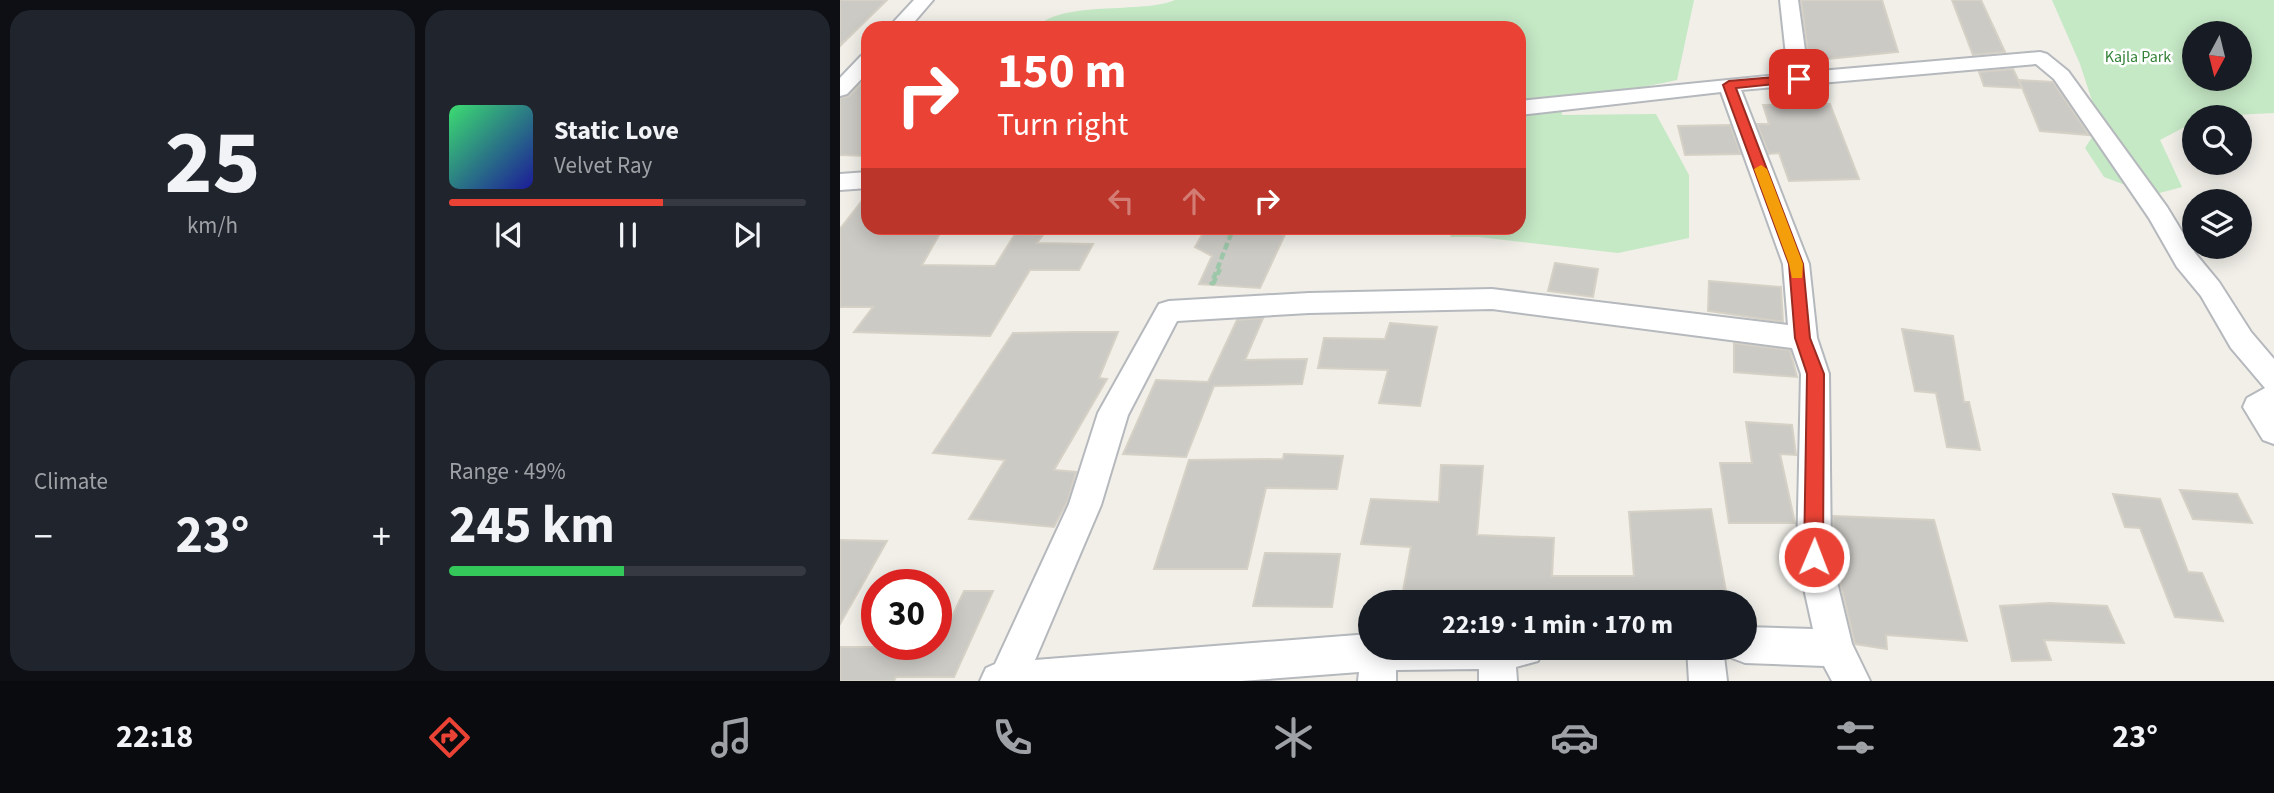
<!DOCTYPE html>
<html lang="en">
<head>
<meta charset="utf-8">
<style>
	body { margin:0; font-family:"Source Sans 3",sans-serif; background:#20242c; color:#f1f3f6; height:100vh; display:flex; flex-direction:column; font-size:26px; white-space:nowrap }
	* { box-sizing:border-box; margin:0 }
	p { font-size:23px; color:#9ea1a6 }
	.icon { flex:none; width:38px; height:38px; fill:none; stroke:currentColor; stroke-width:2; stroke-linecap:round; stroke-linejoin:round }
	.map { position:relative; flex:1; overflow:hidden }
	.details { display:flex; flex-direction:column; gap:10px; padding:10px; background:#0d0f14; width:840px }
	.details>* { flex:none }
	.guide { position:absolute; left:21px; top:21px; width:665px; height:214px; border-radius:21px; box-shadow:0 4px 18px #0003; background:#ea4335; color:#fff; overflow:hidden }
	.needle { width:46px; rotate:187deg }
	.controls { position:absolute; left:1342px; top:21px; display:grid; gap:14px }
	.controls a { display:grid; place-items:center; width:70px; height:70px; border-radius:50%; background:#171b24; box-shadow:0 4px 18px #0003; font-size:35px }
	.speed { position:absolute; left:21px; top:569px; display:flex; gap:14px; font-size:35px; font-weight:700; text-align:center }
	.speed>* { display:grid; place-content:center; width:91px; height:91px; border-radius:50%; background:#171b24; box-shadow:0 4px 18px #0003; line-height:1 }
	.speed .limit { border:10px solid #d22; background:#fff; color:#111 }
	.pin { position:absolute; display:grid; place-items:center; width:60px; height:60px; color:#fff; margin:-30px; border-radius:14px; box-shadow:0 4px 10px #0006 }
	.me { position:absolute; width:77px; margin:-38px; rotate:1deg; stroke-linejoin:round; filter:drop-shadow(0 0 5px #0008) }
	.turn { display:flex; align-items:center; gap:24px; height:147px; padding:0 21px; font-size:32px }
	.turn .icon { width:91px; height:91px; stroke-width:2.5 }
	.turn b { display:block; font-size:49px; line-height:60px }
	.lanes { display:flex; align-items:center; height:66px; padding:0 21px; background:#0003; justify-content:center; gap:35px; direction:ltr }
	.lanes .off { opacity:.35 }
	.big { font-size:52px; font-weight:700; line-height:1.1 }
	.details .tile { flex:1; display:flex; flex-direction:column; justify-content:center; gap:10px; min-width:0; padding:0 24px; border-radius:21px; background:#20242c }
	.details .dial { align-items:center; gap:0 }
	.dial b { font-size:91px; line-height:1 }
	.song { display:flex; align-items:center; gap:21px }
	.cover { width:84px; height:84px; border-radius:10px; background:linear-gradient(135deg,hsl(140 70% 55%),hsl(240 70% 35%)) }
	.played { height:7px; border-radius:4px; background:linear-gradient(90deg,#ea4335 60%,#363941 60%) }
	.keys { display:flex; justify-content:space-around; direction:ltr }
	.heat { display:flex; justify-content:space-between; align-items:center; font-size:38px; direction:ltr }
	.charge { height:10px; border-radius:5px; background:linear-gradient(90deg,#34c759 49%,#363941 0) }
	.details .tiles { flex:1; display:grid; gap:10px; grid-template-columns:repeat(2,1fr) }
	.trip { position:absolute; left:518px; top:590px; width:399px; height:70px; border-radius:35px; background:#171b24; box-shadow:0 4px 18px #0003; font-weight:700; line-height:70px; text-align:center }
	.menu { display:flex; height:112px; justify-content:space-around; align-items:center; background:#090b0e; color:#9ea1a6 }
	.menu .icon { width:49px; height:49px }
	.menu .on { color:#ea4335 }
	.menu b { font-size:32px; color:#f1f3f6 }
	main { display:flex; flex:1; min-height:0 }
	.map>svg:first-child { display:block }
	.green { fill:#c5e8c5; fill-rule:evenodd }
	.building { fill:#cccac5; stroke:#d6d1c6; stroke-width:2 }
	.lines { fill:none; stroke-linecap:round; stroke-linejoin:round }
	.minor-casing { stroke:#b5b8bc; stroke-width:4 }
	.path { stroke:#9cc7a9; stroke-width:4.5; stroke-dasharray:7 3.5; stroke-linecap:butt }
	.minor { fill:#fff; fill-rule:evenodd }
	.route { fill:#ea4335; stroke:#982c22; stroke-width:2 }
	.slow { fill:#f59e0b }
	.labels { text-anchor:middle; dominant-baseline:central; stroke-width:5; stroke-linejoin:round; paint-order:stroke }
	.far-park-label { font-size:16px; fill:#348238; stroke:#fff }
</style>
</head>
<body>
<main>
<section class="details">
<div class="tiles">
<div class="tile dial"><b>25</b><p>km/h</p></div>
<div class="tile">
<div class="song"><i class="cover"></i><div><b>Static Love</b><p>Velvet Ray</p></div></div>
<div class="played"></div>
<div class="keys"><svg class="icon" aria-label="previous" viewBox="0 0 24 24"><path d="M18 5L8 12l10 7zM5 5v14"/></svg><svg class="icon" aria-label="pause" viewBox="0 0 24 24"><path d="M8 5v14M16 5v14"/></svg><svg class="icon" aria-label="next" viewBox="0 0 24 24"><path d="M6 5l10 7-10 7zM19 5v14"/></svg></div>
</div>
<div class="tile"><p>Climate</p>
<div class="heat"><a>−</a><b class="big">23°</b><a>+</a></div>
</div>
<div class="tile"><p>Range · 49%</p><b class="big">245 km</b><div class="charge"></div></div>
</div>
</section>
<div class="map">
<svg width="1434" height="681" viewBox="0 0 1434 681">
	<rect width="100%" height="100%" fill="#f1efe8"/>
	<path class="green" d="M335 0H854L837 80 721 104 722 115 816 114 849 175V238L778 253 639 237H610L614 228H679V28H196C219 0 304 14 335 0Z
		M1212 0H1434V113L1354 117V122L1320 140 1342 187 1312 195 1264 177 1245 148 1260 125 1240 64ZM1354 33H1400V79H1354Z"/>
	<path class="building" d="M0 0H47L0 46Z
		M961 0H1042L1058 52 969 61Z
		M1112 0H1141L1165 52 1133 55Z
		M1173 69 1182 88 1144 86 1139 72Z
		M28 76V156L0 155V98L9 96Z
		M1179 80 1213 82 1249 135 1200 131Z
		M990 104 1019 179 949 181 939 153 929 154 917 124H929L923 105Z
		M890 125 901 154 845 155 838 126Z
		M28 193V228H103L82 265 155 266 175 234 203 235 197 243 253 244 239 270H190L150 336 14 332 33 307H0V229Z
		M366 228H448L420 288 359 284 372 256 355 247Z
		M715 263 758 269 753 297 708 291Z
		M869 281 941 287 943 322 868 311Z
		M423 318 405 360 467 359 462 384 374 386 346 457 283 454 316 380 368 382 397 320Z
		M550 323 597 327 580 406 539 403 548 370 478 368 484 338 545 339Z
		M1062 329 1113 336 1124 402H1129L1140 450 1107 447 1096 393 1075 391Z
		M235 332H278L259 378 267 379 214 470 236 472 228 500 214 527 129 519 165 460 93 453 173 333Z
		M894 343 950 350 957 377 894 372Z
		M906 422 952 425 956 455 940 454 955 523H889L880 463H912Z
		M444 454 503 456 497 489 426 488 407 569H314L349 460 443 459Z
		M601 465 643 466 637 535 714 538 712 576H794L789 512 871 509 888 602H561L571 547 521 544 531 499 599 502Z
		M1340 490 1397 494 1412 523 1353 519Z
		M1273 494 1320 499 1348 572 1362 573 1383 621 1335 617 1300 528 1285 527Z
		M993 516 1094 520 1127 641 1046 635 1047 649 1015 644 994 557Z
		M0 540 47 541 0 624Z
		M425 553 500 554 492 607 413 606Z
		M124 591H153L114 677H56L54 681H0V647H98Z
		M1210 603 1267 606 1284 643 1204 640 1211 660 1172 661 1160 606Z"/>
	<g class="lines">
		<g class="minor-casing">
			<path id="minor" d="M74 0H93L69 28H48Z
				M940 0H958L968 72 1200 52 1207 54 1228 71 1327 207 1355 253 1379 282 1411 332 1434 359V444L1423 440 1403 407 1407 398 1425 388 1391 348 1361 296 1337 267 1309 218 1214 79 1196 64 901 90 969 264 977 338 989 374 991 557 1012 644 1030 681H992L984 666 905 663 892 658 888 648H905V627L973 629 957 557 961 374 952 348 652 309 469 313 337 321 288 415 261 505 195 660 530 634V648H703L698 661 676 667 677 681H639V669L556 670V681H518L519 672 401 681H140L146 668 155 664 229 504 258 413 319 304 329 301 469 293 652 289 948 325 943 264 881 92 679 115V101L948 74Z
				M28 54V72L7 94 0 96V78L21 56Z
				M28 172V188L0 190V174Z
				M847 648H883L887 681H849Z"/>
		</g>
		<path class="path" d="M370 228 391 234 371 285
			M373 284 380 269"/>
		<use href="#minor" class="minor"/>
	</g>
	<path class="route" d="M959 75 963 76V81L896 88 963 264 970 338 984 374 983 557 981 564 974 566 967 564 964 557 967 374 955 338 949 264 883 85 889 81Z"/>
	<path class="slow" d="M921 165 927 169 963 264 962 278H952L949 264 914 169Z"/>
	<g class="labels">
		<g class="far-park-label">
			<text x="1298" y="57">Kajla Park</text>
		</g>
	</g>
</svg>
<div class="controls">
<a><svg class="needle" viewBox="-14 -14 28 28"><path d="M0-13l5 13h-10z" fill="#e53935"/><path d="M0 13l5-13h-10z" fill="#9ea1a6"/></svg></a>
<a><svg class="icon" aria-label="search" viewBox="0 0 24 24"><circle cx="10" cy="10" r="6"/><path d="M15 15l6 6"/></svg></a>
<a><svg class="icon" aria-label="layers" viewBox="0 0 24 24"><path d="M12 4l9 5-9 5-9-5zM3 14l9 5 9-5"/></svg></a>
</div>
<div class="speed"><div class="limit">30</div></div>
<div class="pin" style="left:959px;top:79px;background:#d93025"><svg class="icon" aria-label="arrive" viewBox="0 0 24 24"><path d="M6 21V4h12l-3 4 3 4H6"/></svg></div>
<svg class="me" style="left:974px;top:557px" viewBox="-20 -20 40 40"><circle r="17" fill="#ea4335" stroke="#fff" stroke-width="3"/><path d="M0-11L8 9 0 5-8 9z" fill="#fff"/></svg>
<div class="trip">22:19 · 1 min · 170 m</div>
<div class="guide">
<div class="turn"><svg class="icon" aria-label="right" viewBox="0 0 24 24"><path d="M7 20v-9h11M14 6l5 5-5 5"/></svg><div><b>150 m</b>Turn right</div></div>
<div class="lanes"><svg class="icon off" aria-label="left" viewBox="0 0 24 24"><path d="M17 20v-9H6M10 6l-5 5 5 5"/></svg><svg class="icon off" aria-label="ahead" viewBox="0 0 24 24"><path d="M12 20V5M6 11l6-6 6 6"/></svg><svg class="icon" aria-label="right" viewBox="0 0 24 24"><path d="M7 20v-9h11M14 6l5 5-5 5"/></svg></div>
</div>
</div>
</main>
<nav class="menu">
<b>22:18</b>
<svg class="icon on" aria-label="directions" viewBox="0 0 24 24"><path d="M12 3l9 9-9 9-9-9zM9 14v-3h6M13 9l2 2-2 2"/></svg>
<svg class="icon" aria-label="music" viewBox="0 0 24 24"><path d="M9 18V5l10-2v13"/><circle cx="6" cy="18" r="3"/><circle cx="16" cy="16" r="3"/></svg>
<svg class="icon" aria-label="phone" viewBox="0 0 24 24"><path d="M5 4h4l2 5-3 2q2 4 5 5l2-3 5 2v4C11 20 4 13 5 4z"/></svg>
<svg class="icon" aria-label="climate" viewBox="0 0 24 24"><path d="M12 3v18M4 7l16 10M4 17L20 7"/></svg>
<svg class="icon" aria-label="car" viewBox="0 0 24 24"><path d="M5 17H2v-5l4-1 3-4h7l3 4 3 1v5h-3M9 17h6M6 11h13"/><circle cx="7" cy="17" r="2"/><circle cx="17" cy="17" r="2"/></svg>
<svg class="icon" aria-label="filters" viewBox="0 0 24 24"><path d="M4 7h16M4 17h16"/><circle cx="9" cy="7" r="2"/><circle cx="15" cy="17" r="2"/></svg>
<b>23°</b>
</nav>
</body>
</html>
